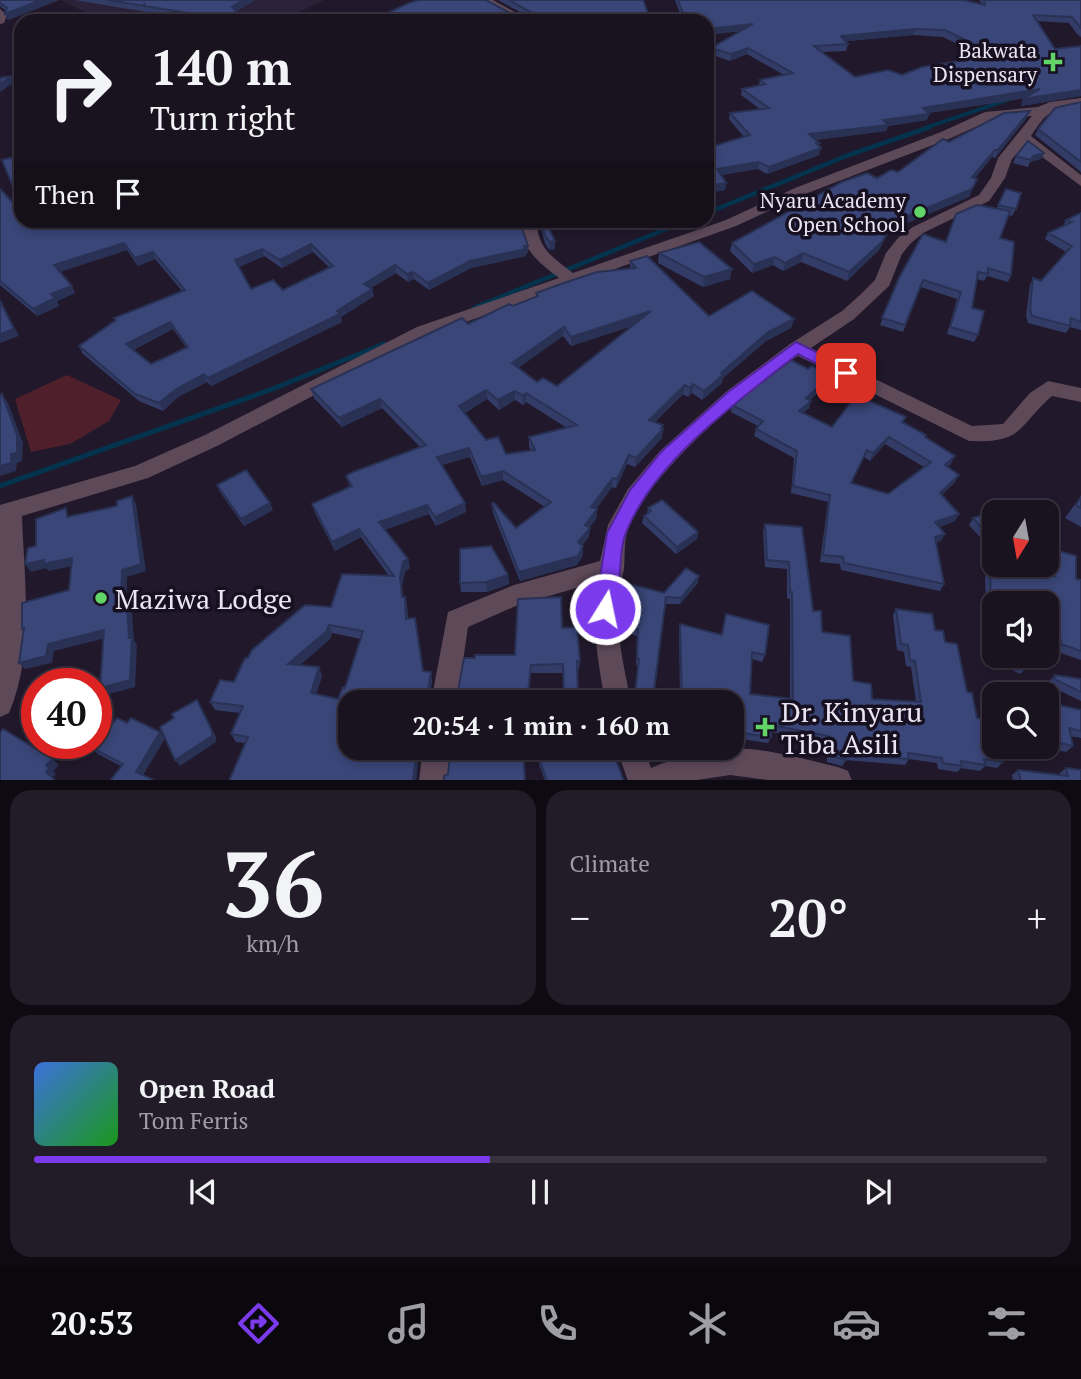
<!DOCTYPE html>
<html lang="en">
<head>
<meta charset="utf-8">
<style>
	body { margin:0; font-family:"PT Serif",serif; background:#221c29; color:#f1f3f6; height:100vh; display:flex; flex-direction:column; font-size:26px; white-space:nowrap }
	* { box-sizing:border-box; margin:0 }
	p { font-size:23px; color:#9f9ea5 }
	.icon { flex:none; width:38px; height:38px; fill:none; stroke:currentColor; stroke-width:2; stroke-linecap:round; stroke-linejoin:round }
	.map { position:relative; height:780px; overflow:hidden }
	.sheet { display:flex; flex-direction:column; gap:10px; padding:10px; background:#0e0a12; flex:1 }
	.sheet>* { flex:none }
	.banner { position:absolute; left:14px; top:14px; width:700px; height:214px; border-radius:21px; box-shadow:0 4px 10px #0003,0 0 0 2px #37323e; background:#191320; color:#f1f3f6; overflow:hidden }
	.needle { width:46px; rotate:191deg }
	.controls { position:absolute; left:982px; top:500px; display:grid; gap:14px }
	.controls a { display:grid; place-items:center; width:77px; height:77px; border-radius:14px; background:#191320; box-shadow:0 4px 10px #0003,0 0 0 2px #37323e; font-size:35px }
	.speed { position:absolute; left:21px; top:668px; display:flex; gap:14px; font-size:35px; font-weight:700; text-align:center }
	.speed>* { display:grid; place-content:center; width:91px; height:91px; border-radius:50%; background:#191320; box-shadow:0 4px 10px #0003,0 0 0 2px #37323e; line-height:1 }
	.speed .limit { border:10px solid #d22; background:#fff; color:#111 }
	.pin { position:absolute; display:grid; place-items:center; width:60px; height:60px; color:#fff; margin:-30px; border-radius:14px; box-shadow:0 4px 10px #0006 }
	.me { position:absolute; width:77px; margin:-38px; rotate:10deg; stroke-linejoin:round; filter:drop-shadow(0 0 5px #0008) }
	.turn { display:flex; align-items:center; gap:24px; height:147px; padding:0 21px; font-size:32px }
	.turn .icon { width:91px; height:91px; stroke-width:2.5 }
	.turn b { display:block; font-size:49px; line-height:60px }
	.then { display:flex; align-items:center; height:66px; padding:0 21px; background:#0003; gap:14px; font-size:26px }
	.big { font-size:52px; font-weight:700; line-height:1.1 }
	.sheet .tile { flex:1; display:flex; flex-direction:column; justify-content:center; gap:10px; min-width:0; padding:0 24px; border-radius:21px; background:#221c29 }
	.sheet .dial { align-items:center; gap:0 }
	.dial b { font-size:91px; line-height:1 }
	.song { display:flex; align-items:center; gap:21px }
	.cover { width:84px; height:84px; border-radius:10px; background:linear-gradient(135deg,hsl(220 70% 55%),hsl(120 70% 35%)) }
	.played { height:7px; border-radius:4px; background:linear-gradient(90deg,#7c3aed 45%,#37323e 45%) }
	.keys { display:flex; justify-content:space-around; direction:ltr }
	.heat { display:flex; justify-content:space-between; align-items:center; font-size:38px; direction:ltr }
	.sheet .tiles { flex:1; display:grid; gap:10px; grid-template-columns:1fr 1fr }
	.tile:last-child { grid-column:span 2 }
	.trip { position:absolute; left:338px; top:690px; width:406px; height:70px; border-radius:21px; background:#191320; box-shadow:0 4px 10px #0003,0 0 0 2px #37323e; font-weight:700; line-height:70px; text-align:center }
	.menu { display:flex; height:112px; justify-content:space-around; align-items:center; background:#0a080d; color:#9f9ea5 }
	.menu .icon { width:49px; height:49px }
	.menu .selected { color:#7c3aed }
	.menu b { font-size:32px; color:#f1f3f6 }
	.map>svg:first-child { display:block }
	.built { fill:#2b2138 }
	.green { fill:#501f2c }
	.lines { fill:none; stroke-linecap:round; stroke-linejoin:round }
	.stream-far2 { stroke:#03334d; stroke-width:3.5 }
	.stream-far1 { stroke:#03334d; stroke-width:4.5 }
	.stream { stroke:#03334d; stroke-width:5 }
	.minor { fill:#5e4959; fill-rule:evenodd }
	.wall { fill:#323c67; fill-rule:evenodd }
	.shaded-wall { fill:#293154 }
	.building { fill:#3a4678; stroke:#293154; stroke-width:2; fill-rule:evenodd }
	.route { fill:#7c3aed; stroke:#51269a; stroke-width:2 }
	.poi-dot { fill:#63d468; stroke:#171021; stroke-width:2.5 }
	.labels { text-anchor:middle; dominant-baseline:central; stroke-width:7; stroke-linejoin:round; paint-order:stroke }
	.far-poi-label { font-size:21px; fill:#eae5f2; stroke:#171021; text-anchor:end }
	.near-poi-label { font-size:28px; fill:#eae5f2; stroke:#171021; text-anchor:start }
</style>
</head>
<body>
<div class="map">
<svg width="1081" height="781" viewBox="0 0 1081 781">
	<rect width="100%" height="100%" fill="#21192b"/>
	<path class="built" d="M61 0H324L281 21H102Z"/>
	<path class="green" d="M67 375 121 400 109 421 70 444 31 452 15 399Z"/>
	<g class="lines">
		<path class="stream-far2" d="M925 128 1010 99"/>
		<path class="stream-far1" d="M707 213 846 156 930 127
			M510 293 688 220"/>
		<path class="stream" d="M474 308 514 292
			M0 486 270 390 384 344"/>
		<path class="minor" d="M480 0H493L531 21H518Z
			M0 9 7 15 4 23 0 24Z
			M1081 98V106C1050 110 1048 110 1031 136L1081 175V186L1025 144 1012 159 1005 178 989 201 923 233 910 244 902 254 889 286 854 319 811 348 972 426 1003 424 1030 393 1048 381 1081 388V402L1052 396C1017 427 1024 443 969 441L798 356C748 389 645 476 627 532 624 544 625 558 624 569 621 583 617 597 617 611 618 642 625 672 631 702H605C598 661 591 623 597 582L518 605 468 627 457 702H431L448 612 514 585 600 561 608 525 628 489 660 451 727 391 790 344 842 311 860 295 875 280 886 253 898 238 913 227 979 195 991 178 998 158 1032 116 993 119 951 138 805 194 736 226 429 335 219 445 148 478 22 516C24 580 35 652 9 713L0 717V505L135 466 205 435 417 327 559 278C538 262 520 248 521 220H537C536 247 553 258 573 273L726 220 795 188 941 132 985 112 1038 107 1050 102Z
			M423 747H451L447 781H419Z
			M616 747H644L651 768C728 736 761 749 838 767L848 771 852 781H776L730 775 691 781H628Z"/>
	</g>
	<path class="wall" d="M0 0H59L8 20 5 14 6 11 0 6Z
		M74 0H255L236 11 186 19 147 12 146 9 147 12Z
		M498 0H643L651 21 517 17H529Z
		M675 0H963L981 4 980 0H1081V37L1077 34 1069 23 1037 21 1055 49 1081 46V96L1021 106 1026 98 929 113V114L927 120 888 126 886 131 816 140 819 143V155L767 174 758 169 721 175 726 183 725 190 707 193 744 137 729 119 730 113 760 109 741 95 742 89 759 85 760 80 784 75 747 54 730 61 710 54 711 48 740 31 707 35V21H683ZM913 35 943 37 984 57 902 75 855 77 822 52 846 51 848 44 846 41Z
		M1081 102V172L1035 135 1038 129Z
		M1026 119 995 158 992 157 975 178 969 197 890 230 879 250 847 281 801 262 783 271 773 265 752 273 730 251 732 243 877 178 898 172 949 142Z
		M1044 153 1041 159 1030 162 1028 167 1013 163 1016 156Z
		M0 189 21 220 519 223 528 246V253L526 254V256L471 268 429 290 414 279 408 282 396 273 371 288 374 296 341 317 342 322 211 386 207 382 178 397 163 411 139 401 83 354 79 346 182 291 155 259 138 266 127 250 59 272 72 286 75 293 57 301 59 306 37 316 0 285ZM313 252 329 267 283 290 251 289 239 267 264 256 282 268ZM173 329 186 347 151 364 133 350Z
		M1006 189 1016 209 1012 216 1008 215 1000 238 1011 275 1008 282 987 276 984 281 977 279 972 308 978 335 974 342 947 334 957 299 921 287 903 332 880 325 899 278 946 242 997 208Z
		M1081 213V330L1070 327 1066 333 1028 323 1026 316 1030 285 1033 278 1041 281 1066 252 1045 239 1048 233 1063 226 1066 220Z
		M539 220H584L583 226 548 227 555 241V249L549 250 545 243Z
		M614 220H641L640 225 619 228Z
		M659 253 730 279 703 287 658 263Z
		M630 261 709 316 794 319 791 328 766 341 723 378 722 383 702 400 692 393 688 397 683 394 655 422 663 425 662 438 635 467 627 464 616 488 612 487 596 509H597L596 519 589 528V537L582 545 583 546V555L577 565 520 581 493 513 492 504 516 528 545 507 503 480 482 486 470 457 442 465 465 503 466 512 436 526 429 514 385 529 408 559 410 568 405 571 402 586 403 597H405L407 606 408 619 415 618 423 671 432 680 430 696H457L475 658 515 655 562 628 580 661 579 669H577L578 702H563V673H531L528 702H350L245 743 236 742 231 734 240 713 215 710 210 702 234 682 248 658 331 607 389 576 361 537 335 551 315 513 312 504 350 487 346 476 420 447 382 408 342 427 314 398 311 389 536 297V293L630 268ZM632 326 557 386 537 382 518 368 563 336 571 346ZM487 399 499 410 515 400 523 405 526 402 567 428 529 437V446L531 451 506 454 486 440 465 413ZM332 633 361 639 345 688 338 699 316 694 322 676 319 667 300 665 330 639Z
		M828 383 810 400 809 408 803 413 832 427 904 423 925 437 951 464 947 467 959 475 955 482 942 495 955 521 939 527 941 541 936 542 944 584 940 591 841 570 840 564 820 562 828 502 791 493 794 458 754 436 756 429 758 426 731 412 732 405ZM885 444 924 467 888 494 851 483 864 457 870 461Z
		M217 485 273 510 244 526 220 492Z
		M1081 496V527L1065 518Z
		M648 508 698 532 697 539 676 554 642 523 644 516 647 514Z
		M994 513V544L988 546 969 525 973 518Z
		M765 524 802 527 813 611 822 632 853 681 872 699 916 702 911 667 906 666 904 652 897 650 893 615 896 609 935 630 945 642 977 718 1003 762 997 768 985 766 980 771 961 768 957 772 938 769 937 763 909 759 905 765 846 760 842 766 827 762 826 742 771 732V737L768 743 735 738 733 743H732V702H680L679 631 680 624 721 634 726 614 765 655 762 662 752 659 750 694 790 699V599L787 598V569L765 567 763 531Z
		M994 561V565L1036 571V565H1046L1081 580V660L1055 651V647L1046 644V604H994V656H1026V668L1020 674 987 657 985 572Z
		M508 575 509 584 487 592H461L460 583Z
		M698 583 680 604H665L652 702H642L634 700 638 666 636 665 637 636 621 631 620 610V604L664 593Z
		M1055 675 1081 679V701L1048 685 1049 681Z
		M1046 702 1081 710V738L1070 736 1073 746 1066 752 1045 747H1046Z
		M127 723 160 732 165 738 143 775 121 766 98 754 92 748Z
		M533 747H611L624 781H545Z
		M647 747H702L701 749 679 755 649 753Z
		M1066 768 1081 781H1013L1012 775 1018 770 1059 775V774Z"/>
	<path class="shaded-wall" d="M41 0H59L8 20 5 14Z
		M243 0H255L234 13 232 7Z
		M753 24 751 30 707 35V29Z
		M915 29 913 35 840 42 841 36Z
		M748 48 747 54 730 61 731 54Z
		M12 76 15 82 0 92V84Z
		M1040 89 1037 96 920 114 923 108Z
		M1081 90V96L1021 106 1023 99Z
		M1030 111 1026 119 995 158 998 150Z
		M929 114 927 120 888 126 886 131 807 141 809 134 883 120Z
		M816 143H819L818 149 821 148 819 155 767 174 769 167Z
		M995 150 992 157 969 185 972 177Z
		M1044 153 1041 159 1030 162 1033 156Z
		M759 162 758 169 716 176 717 169Z
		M977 179 969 197 890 230 879 250 847 281 849 272 893 222Z
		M726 183 725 190 707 193V186Z
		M623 220H641L640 225 619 228 620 221Z
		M555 241V249L549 250 550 242Z
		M124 243 127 250 57 273 54 265Z
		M311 244 313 252 282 268 280 260Z
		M528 246V253L526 254V256L471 268 429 290 428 283 470 261Z
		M262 249 264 256 238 267 235 260Z
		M153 252 155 259 138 266 135 258Z
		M803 253 801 262 783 271 785 263Z
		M775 257 773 265 752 273 754 264Z
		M395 265 396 273 365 291 364 284Z
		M732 269 730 279 703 287 704 277Z
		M413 272 414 279 408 282 407 274Z
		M72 286 75 293 57 301 59 306 37 316 33 309 51 294Z
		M372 289 374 296 341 317 342 322 211 386 208 378 337 311Z
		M0 299 19 336 0 343Z
		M651 311 650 320 571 346V337Z
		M794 319 791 328 766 341 723 378 722 383 702 400 704 391 721 373 768 332Z
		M170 322 173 329 130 352 126 344Z
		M564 327 563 336 512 372V363Z
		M204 374 207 382 178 397 163 411 159 403 175 390Z
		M831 376 828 383 804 405 806 398Z
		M693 384 692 393 688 397 690 388Z
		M685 385 683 394 648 429 649 420Z
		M486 390 487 399 460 415 459 406Z
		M515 391V400L499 410 498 400Z
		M526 393V402L523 405V396Z
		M2 394 8 403 23 443 22 461 17 463 16 471 0 476Z
		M380 399 382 408 342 427 339 418Z
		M811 401 809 408 797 419 799 411Z
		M663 425 662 438 635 467 636 458Z
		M889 437 885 444 870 461 873 453Z
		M469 448 470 457 438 466 437 457Z
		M629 455 627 464 616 488 617 479Z
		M955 456 951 464 941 472 945 465Z
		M503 471V480L482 486 481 477Z
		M959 475 955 482 936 500 940 493Z
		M613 478 612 487 591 516V507Z
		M132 496 136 504 146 571 127 577 126 613 121 606 122 570Z
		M270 503 273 510 244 526 241 519Z
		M465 503 466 512 436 526 435 517Z
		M427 505 429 514 382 531 379 522Z
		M597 509 596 519 584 534 585 525Z
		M959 514 955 521 931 529 935 522Z
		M590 528 589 537 577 551 578 542Z
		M359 529 361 537 335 551 332 542Z
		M698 532 697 539 676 554 677 547Z
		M945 534 941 541 931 544 935 537Z
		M994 539V544L988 546 992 540Z
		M583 546V555L577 565 520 581 519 572Z
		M72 558 77 565 49 571 46 568 31 572 25 564 44 560Z
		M408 559 410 568 405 571 402 586 404 606 402 597 400 577 403 562Z
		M508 575 509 584 487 592 486 582Z
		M699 576 698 583 680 604 681 598Z
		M127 604 132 611 134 640 137 645 135 687 106 695 100 688 129 638Z
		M329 625 332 633 330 639 292 672 288 664Z
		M104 630 110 637 54 651 52 663 25 669 19 663 48 644Z
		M319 667 322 676 314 701 311 693Z
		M431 672 432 680 429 702 427 696Z
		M197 700 216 737V742L180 766 175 760Z
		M350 724V741L347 751 344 744Z
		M160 732 165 738 141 778 136 772Z
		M417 747H420L416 781H413Z
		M689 747H702L701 749 679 755 681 749Z
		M53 759 59 765 53 771 56 774 52 778 46 772V765Z"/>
	<path class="building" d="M0 0H41L5 14 7 8 0 3Z
		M107 0H243L232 7 246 21H178L200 15 145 6 144 2 145 6Z
		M419 0H486L517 17H533L532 13 509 0H643L651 21H364L366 16H381L409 3Z
		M678 0H963L985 5 984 0H1081V28L1072 17 1033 15 1055 49 1081 46V90L1023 99 1040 89 923 108 929 114 883 120 888 125 809 134 819 143H816L821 148 769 167 759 162 717 169 726 183 707 186V148L750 135 730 113 769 108 742 89 765 84 760 80 793 73 748 48 731 54 711 48 753 24 707 29V21H686ZM915 29 945 30 996 55 922 67 902 75 888 70 855 77 814 46 848 44 841 36Z
		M300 20 359 21H293Z
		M12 76 0 84V78Z
		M1081 102V162L1038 129 1055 108Z
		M1030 111 998 150H995L972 177 977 179 972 189 893 222 882 242 849 272 803 253 785 263 775 257 754 264 732 243 842 182 867 173 877 178 891 170 898 172 943 139 949 142 1004 113Z
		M707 115 713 116 707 136Z
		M1028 141 1044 153 1033 156 1031 160 1016 156Z
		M21 155V207L2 160Z
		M0 189 21 211V220H519L528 246H524L525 249 470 261 428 283 413 272 407 274 395 265 364 284 372 289 337 311 340 314 208 378 204 374 175 390 159 403 135 394 79 346 116 320 114 318 185 290 153 252 135 258 124 243 54 265 72 286 51 294 55 298 33 309 0 281ZM311 244 333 266 283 290 273 280 251 289 235 260 262 249 280 260ZM170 322 188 347 151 364 126 344Z
		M1006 189 1021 193 1016 209 998 205Z
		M977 205 1010 211 1000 238 1014 242 1011 275 988 268V274L978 272 972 308 984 311 978 335 950 327 961 292 923 280 905 325 882 318 899 278 923 234 946 242 956 214Z
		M1081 213V322L1071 318 1070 326 1032 316 1030 309 1033 278 1041 281 1072 246 1048 233 1072 222 1066 220Z
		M541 220H545L555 241 550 242 545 236Z
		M699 242 732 269 704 277 659 253Z
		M647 256 709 316 752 291 794 319 768 332 721 373 724 374 704 391 693 384 690 388 685 385 649 420 663 425 661 428 663 429 636 458 629 455 617 479 613 478 591 507 597 509 585 525 590 528 578 542 583 546 578 556 519 572 492 504 494 503 516 528 551 502 503 471 481 477 469 448 437 457 465 503 435 517 427 505 379 522 408 559 403 562 400 577 402 597H405L406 619 415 618 423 671 431 672 427 696H457L464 658H475V655H515L518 599 561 597 562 628 577 627 580 661H577L578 697H564L563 664 531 665 527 702H350V724L344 744 350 743V747H417L413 781H229L248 737 231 734 243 706 210 702 220 680 234 682 245 658H248L252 650 305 605 331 607 342 574 394 576 359 529 332 542 312 504 352 486 346 476 353 472 426 445 380 399 339 418 311 389 462 318 468 324 509 304 513 306 538 296 536 293 564 283 597 272 636 268 630 261ZM651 311 557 386 543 378 537 382 512 363 564 327 571 337ZM486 390 498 400 515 391 523 396 526 393 577 425 529 437 535 450 506 454 498 437 486 440 459 406ZM329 625 363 631 345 688 343 687 338 699 311 693 319 667 288 664 327 631Z
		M0 301 14 329 0 334Z
		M791 360 808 369 812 366 831 376 806 398 811 401 799 411 832 427 856 395 906 417 902 422 926 435 925 437 955 456 945 465 959 475 940 493 959 514 935 522 945 534 935 537 944 584 844 563 843 557 823 555 830 495 793 486 797 451 756 429 763 421 732 405ZM889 437 931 462 888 494 851 483 867 450 873 453Z
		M2 394 17 435V453L11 454V463L0 466V395Z
		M246 470 270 503 241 519 217 485Z
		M132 496 141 564 122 570 121 606 127 604 129 638H132L130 680 100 688 104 630 48 644 46 656 19 663 24 628 22 629V603L69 590 72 558 43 564 44 560 25 564 28 548 36 546V519L66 508 67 517 117 506V501Z
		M1081 497V508L1076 505Z
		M662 500 698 532 677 547 644 516 651 511 648 508Z
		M1006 508 1011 513H994V539L992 540 973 518Z
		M765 524 802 527 813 611H821L822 632 850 636 853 681 871 684 872 699 921 702 915 661 910 660 908 645 901 644 896 609 932 614 935 630 943 631 945 642 957 644 967 692 972 693 977 718 993 720 994 747H999L1003 762 984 759 985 765 961 761 962 766 943 763 942 758 908 753 909 759 845 754 846 760 831 756 829 736 771 725V737L735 732V737H732V702H682L680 624 722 635 726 614 769 625 765 655 752 652 750 694 793 699 792 592H790L789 562 767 560Z
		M491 546 508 575 486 582 460 583V549Z
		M1046 547 1076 556V579L1081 580V651L1061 644V640L1052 637 1046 615V604H1044L1043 602V604H994V651L992 650 990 565H1013L1054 576 1043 565H1046Z
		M686 568 699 576 681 598 666 597 653 698 635 694 639 659H637L638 629 622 624 620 604 626 583 664 593Z
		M1004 656H1026V668Z
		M1055 675 1081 679V692L1054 679Z
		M197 700 212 731V736L175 760 160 727 174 718 172 714Z
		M1046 702 1081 710V731L1069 728 1073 746 1046 740Z
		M117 718 127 723 131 718 160 732 136 772 156 781H110L123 764 92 748Z
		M3 729 53 759 46 765 49 768 46 772 54 779 53 781H0V733Z
		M451 747H523L525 781H444V776L448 774Z
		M535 747H611L624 781H547Z
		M650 747H689L681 749Z
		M1066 768 1081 770V781H1021L1018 770 1068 776Z"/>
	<path class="route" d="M796 342 851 369 854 373 846 378 840 376 798 354C738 401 657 459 627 530 616 556 624 589 612 615L605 618 598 615 595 609 607 533 630 490 661 452 728 392Z"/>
	<g class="poi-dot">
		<path d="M1049.5 51.5h7v7h7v7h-7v7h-7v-7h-7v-7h7z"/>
		<circle cx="920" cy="212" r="7"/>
		<circle cx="101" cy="598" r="7"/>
		<path d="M761.5 716.5h7v7h7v7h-7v7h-7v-7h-7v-7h7z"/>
	</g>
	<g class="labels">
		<g class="far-poi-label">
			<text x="1037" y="50">Bakwata<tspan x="1037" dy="24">Dispensary</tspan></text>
			<text x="906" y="200">Nyaru Academy<tspan x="906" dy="24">Open School</tspan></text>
		</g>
		<g class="near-poi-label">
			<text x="115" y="598">Maziwa Lodge</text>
			<text x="781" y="711">Dr. Kinyaru<tspan x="781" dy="32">Tiba Asili</tspan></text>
		</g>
	</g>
</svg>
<div class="controls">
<a><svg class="needle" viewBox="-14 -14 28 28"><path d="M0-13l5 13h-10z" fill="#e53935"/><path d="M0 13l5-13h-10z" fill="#9f9ea5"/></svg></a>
<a><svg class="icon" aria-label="sound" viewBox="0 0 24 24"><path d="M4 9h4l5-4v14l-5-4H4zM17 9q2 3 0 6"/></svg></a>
<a><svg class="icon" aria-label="search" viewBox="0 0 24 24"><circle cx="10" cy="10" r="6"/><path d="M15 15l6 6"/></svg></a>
</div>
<div class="speed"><div class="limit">40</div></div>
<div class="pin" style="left:846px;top:373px;background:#d93025"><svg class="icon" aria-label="arrive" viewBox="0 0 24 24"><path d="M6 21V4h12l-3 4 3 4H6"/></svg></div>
<svg class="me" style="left:605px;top:609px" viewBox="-20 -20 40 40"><circle r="17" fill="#7c3aed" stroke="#fff" stroke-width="3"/><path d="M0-11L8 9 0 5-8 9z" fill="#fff"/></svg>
<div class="trip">20:54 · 1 min · 160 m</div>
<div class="banner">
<div class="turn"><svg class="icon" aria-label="right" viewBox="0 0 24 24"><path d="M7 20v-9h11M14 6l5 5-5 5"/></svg><div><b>140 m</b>Turn right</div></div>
<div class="then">Then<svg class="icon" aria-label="arrive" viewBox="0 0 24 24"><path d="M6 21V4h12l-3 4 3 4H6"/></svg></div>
</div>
</div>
<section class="sheet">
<div class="tiles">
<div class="tile dial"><b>36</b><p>km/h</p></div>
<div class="tile"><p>Climate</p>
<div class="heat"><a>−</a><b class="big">20°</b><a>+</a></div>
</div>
<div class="tile">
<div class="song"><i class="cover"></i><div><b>Open Road</b><p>Tom Ferris</p></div></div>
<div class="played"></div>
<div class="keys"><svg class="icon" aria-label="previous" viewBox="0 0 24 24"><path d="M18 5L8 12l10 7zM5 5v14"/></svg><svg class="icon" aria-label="pause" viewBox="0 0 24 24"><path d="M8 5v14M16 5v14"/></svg><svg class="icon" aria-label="next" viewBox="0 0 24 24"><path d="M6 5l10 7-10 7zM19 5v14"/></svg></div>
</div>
</div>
</section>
<nav class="menu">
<b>20:53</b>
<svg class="icon selected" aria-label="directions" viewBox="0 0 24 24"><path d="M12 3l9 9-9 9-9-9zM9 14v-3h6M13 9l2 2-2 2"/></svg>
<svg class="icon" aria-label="music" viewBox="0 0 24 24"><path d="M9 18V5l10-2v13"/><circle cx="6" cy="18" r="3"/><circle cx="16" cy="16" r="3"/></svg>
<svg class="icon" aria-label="phone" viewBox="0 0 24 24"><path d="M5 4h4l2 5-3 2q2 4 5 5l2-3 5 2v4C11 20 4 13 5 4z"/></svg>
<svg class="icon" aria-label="climate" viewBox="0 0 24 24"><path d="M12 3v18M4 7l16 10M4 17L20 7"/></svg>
<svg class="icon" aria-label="car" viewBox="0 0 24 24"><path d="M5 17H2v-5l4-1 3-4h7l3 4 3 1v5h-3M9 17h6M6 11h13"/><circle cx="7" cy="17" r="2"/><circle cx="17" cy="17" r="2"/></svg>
<svg class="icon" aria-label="filters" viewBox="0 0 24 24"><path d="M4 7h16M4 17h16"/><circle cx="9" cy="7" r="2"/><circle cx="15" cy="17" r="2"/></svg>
</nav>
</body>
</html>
